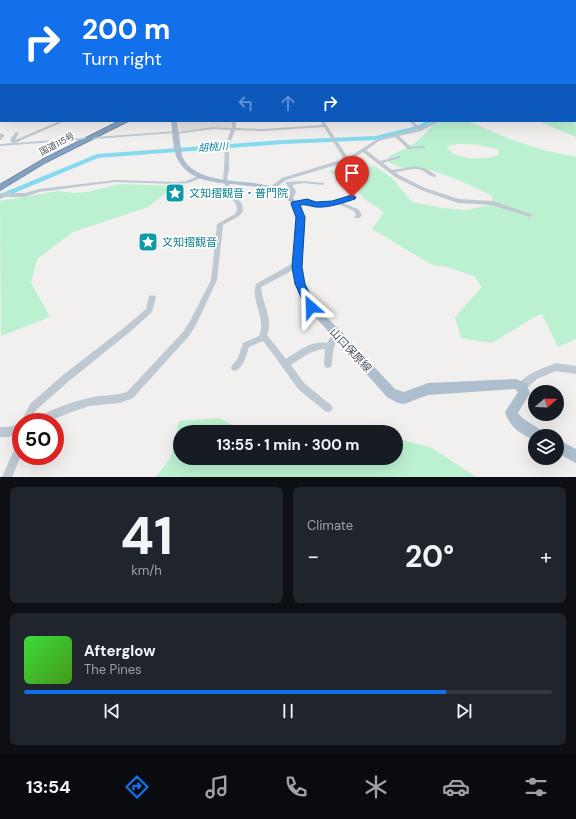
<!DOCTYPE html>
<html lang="en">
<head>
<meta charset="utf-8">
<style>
	body { margin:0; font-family:"DM Sans","Noto Sans JP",sans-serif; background:#20242c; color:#f1f3f6; height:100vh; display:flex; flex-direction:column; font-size:15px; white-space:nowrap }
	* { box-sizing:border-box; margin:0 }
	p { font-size:13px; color:#9ea1a6 }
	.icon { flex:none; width:22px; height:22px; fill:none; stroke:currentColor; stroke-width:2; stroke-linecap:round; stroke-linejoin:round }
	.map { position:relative; height:477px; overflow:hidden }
	.panel { display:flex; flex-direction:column; gap:10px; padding:10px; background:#0d0f14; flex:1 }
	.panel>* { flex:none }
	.top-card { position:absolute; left:0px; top:0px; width:576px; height:122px; box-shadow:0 4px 16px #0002; background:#1170ea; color:#fff; overflow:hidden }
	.needle { width:26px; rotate:71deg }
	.tools { position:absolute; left:528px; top:385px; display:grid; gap:8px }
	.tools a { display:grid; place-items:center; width:36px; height:36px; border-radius:50%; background:#171b24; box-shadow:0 4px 16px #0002; font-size:20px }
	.speed { position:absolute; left:12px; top:413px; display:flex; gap:8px; font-size:20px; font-weight:700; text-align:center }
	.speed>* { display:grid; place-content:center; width:52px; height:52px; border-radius:50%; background:#171b24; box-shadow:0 4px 16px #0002; line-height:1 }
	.speed .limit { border:6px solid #d22; background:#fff; color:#111 }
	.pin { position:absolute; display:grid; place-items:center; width:34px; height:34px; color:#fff; margin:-41px -17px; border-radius:50% 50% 50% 0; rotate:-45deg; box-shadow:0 0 4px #0007 }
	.pin .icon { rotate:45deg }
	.me { position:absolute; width:44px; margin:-22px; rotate:335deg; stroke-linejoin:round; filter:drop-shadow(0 0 3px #0008) }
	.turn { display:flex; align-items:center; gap:14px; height:84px; padding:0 16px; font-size:18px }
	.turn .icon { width:52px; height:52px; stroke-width:2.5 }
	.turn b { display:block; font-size:28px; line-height:34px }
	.lanes { display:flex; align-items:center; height:38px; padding:0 16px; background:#0003; justify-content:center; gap:20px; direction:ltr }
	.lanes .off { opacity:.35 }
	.big { font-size:30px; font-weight:700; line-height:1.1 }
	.panel .card { flex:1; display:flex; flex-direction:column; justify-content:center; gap:6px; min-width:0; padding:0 14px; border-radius:6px; background:#20242c }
	.panel .dial { align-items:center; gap:0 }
	.dial b { font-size:52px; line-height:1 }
	.song { display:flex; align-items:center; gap:12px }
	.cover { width:48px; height:48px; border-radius:6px; background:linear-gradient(135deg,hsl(120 70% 55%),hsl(100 70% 35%)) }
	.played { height:4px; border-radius:2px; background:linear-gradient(90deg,#1170ea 80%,#363941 80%) }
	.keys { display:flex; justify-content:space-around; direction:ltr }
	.heat { display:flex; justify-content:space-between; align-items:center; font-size:22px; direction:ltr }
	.panel .tiles { flex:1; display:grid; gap:10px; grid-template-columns:1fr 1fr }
	.card:last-child { grid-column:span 2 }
	.trip { position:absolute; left:173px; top:425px; width:230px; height:40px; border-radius:20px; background:#171b24; box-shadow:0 4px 16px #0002; font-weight:700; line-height:40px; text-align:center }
	.tab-bar { display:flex; height:64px; justify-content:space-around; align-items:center; background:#090b0e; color:#9ea1a6 }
	.tab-bar .icon { width:28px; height:28px }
	.tab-bar .selected { color:#1170ea }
	.tab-bar b { font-size:18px; color:#f1f3f6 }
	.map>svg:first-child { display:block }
	.education { fill:#e3e0e1 }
	.green { fill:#bbf1d0; fill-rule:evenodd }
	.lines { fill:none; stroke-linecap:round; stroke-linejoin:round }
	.river { fill:#86daf0; fill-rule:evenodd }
	.highway-casing { stroke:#6f8cac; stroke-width:2 }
	.minor { fill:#bfc9d2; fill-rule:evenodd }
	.major { fill:#adbecf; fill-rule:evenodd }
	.highway { fill:#84a1c0; fill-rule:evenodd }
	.route { fill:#1170ea; stroke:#0b4998 }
	.labels { text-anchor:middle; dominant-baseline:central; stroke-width:3.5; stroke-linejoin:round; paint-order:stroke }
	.far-street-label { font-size:9px; fill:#46525d; stroke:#fff }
	.far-water-label { font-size:10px; font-style:italic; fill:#0781a1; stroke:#fff }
	.culture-label { font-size:11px; fill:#0d838f; stroke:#fff; text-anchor:start }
	.street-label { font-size:11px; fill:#46525d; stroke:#fff }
</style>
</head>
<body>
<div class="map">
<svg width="576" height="477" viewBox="0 0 576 477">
	<rect width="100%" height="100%" fill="#f2efef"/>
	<path class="education" d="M178 121H233V127L230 128 216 127 183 131 180 130Z"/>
	<path class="green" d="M575 109 576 137 542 123 541 121H575Z
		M435 121H467L510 139 543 150 576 157V339L558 347 542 314 536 316 492 343 461 338 455 317 482 287 474 276 444 266 432 265 372 229 384 212 363 198 356 189 328 171 374 166 392 178 412 202 443 208 466 210 487 206 493 200 491 195C474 187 455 178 437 172 421 167 403 172 389 162V156C407 149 424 139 435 121ZM458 144C473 144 484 145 498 150L499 155C484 160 458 161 447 148L449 146Z
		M120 184 175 186 148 207 73 232 37 259 31 283 50 317 1 336 0 201 59 191 72 193 88 192Z
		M219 418 246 432H180V458H396V438L432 448 476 477H156L171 457 179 421Z"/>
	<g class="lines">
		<path class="river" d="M427 121H434L421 128 375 140 283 144 98 158 0 199V194L97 154 283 140 375 136 417 126Z"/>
		<g class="highway-casing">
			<path id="highway" d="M120 121H128L46 162 0 190V185L42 160Z"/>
		</g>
		<path class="minor" d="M0 96H1V99H0Z
			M575 100H576V102H575Z
			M0 106H1V108H0Z
			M60 121H65L15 143 176 131 178 132 213 127 232 128V121H236V128L263 129 323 125 320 121H324L348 158 377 139 417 129 409 121H413L420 128 435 121H440L421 131 399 136 411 147 423 146 425 147V148L408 149 395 137 379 141 366 150 380 161 400 156V158L383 163 392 170C412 168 417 162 436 175V177C429 177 425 170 418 169 411 168 403 172 395 172L399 175 425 188 459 199 493 201 531 214 532 215 529 217 527 216 492 205 458 203 421 190 395 177 363 152 349 161 286 180 274 189H270V187L282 178 344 159 324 127 263 131 235 130 229 146V170L227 178 232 192 242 204 243 211 239 216 223 225 217 280 196 325 189 336 133 398 120 403 89 406 69 413 47 422H31L33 419C51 410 70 402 89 398 102 395 115 396 127 392L183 332 190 321 211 280 217 224 235 214 237 211 236 204 227 192 223 178 224 170 225 146 231 130 213 129 176 134 174 133 0 146V144L12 143 11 141 10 140 16 132 19 133 15 140Z
			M0 133 5 135 1 140H0Z
			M201 175H203V177L189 183 178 184 115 182 39 192 25 197H0V193H25L39 189 115 180 178 182 186 181Z
			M304 181 323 183 325 184 323 185 304 183 292 185 296 191C295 196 293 200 287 199L286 198 290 195V191L286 183V182Z
			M352 195 355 197 354 198 343 203 358 209 362 215 359 218H355L354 217 356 215 354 211 338 204 321 206 302 204 295 206 292 204 293 203C304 200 311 202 322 203 333 203 342 199 352 195Z
			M295 262H299L300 264 288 273 261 287C262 303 274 320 267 335L286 359C298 351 312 340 327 343L333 332 336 331 339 332 340 334C336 340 334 346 333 353 332 358 333 362 331 367L328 368 325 367 324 364 325 349H324C311 350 302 358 291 365L304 383 331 405 333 408 331 411 328 412 325 411 298 389 276 358 263 341 249 347C246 356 244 367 235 371L232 370 231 367 238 358 243 343 259 336C267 318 250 301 256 284Z
			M152 295 155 296 156 298 152 312 131 331 69 381 36 410 31 422H21L30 404 63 375 125 327 146 309 149 296Z
			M556 363 576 366V374L556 371 537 379 524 390 521 391 518 390 517 387C523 374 544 368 556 363Z
			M21 423V433L9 437H0V427H9Z
			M21 439V456L12 477H2L18 441Z"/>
		<path class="major" d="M171 121H177L182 156C194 185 244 179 270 186 281 189 289 194 296 201 312 214 301 248 301 266 302 274 304 282 307 289 313 306 328 319 341 331 359 351 377 370 395 389L404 392 428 383 516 379 526 383 530 393 518 413C525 423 541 426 545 436H535V441C520 433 511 429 505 412L518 392 515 389 428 395 404 404 398 403 387 397 302 302C298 291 293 279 293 267 292 251 303 217 292 204 264 171 199 199 178 160 172 149 173 133 171 121Z
			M557 439 576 449V463L557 453Z"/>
		<use href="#highway" class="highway"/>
	</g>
	<linearGradient id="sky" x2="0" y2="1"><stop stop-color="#81c3eb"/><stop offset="0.42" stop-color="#f9f8f8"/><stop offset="1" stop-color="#f9f8f8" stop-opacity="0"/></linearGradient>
	<rect width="576" height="116" fill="url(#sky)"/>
	<path class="route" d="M352 195 356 197 355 199C342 203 329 208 316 207 309 206 306 204 300 205L305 217 302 267 305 284 316 307 315 310 311 312 307 310 295 284 292 267 296 217 291 204 292 202 307 199 316 202 332 201Z"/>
	<defs>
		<g id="sight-square" transform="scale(1)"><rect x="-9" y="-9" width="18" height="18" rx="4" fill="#0f9aa8" stroke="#fff"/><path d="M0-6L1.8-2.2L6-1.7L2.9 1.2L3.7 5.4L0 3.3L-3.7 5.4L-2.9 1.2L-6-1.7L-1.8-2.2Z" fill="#fff"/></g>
	</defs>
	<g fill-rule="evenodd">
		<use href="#sight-square" x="175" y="193"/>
		<use href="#sight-square" x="148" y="242"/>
	</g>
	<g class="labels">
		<g class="far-street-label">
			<text transform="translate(57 144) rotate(-27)">国道115号</text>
		</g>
		<g class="far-water-label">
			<text transform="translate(213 147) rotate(-4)">胡桃川</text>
		</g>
		<g class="culture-label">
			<text x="189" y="193">文知摺観音・普門院</text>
			<text x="162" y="242">文知摺観音</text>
		</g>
		<g class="street-label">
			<text transform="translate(351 350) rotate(47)">山口保原線</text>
		</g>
	</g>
</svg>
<div class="tools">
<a><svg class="needle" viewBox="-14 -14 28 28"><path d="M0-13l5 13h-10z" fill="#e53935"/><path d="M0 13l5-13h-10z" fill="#9ea1a6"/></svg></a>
<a><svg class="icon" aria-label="layers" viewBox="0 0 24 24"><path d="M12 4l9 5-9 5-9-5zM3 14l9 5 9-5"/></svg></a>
</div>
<div class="speed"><div class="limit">50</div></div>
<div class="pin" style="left:352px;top:197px;background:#d93025"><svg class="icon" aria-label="arrive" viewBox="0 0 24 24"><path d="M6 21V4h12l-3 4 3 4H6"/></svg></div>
<svg class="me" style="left:311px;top:307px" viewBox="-20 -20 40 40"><path d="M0-17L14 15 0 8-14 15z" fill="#1170ea" stroke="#fff" stroke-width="4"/></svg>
<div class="trip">13:55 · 1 min · 300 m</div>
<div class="top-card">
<div class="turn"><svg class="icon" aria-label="right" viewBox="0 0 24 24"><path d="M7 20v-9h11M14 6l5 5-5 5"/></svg><div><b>200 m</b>Turn right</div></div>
<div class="lanes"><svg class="icon off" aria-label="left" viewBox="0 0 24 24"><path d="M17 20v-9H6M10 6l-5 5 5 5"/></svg><svg class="icon off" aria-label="ahead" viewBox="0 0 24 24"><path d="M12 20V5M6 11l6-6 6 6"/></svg><svg class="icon" aria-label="right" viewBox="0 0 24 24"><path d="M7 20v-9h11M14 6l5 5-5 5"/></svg></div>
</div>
</div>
<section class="panel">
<div class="tiles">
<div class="card dial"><b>41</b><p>km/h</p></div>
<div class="card"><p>Climate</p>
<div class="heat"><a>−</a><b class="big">20°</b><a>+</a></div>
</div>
<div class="card">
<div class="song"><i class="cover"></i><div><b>Afterglow</b><p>The Pines</p></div></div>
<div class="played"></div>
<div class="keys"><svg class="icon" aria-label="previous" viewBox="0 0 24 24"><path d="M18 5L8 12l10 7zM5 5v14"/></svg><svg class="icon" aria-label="pause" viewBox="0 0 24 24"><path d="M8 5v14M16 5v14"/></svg><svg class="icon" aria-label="next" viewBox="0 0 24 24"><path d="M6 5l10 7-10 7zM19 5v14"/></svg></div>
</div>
</div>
</section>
<nav class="tab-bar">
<b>13:54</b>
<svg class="icon selected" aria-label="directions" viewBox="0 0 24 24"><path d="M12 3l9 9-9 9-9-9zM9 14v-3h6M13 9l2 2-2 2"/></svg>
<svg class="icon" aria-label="music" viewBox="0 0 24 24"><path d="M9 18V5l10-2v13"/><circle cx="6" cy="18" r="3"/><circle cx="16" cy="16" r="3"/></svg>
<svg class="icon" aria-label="phone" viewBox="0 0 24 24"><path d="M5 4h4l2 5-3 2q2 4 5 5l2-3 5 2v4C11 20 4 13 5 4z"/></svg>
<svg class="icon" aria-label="climate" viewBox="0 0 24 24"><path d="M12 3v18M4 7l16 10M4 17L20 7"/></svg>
<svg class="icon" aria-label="car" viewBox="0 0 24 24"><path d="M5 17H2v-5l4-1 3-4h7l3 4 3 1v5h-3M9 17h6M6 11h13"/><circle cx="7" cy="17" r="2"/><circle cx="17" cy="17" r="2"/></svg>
<svg class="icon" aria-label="filters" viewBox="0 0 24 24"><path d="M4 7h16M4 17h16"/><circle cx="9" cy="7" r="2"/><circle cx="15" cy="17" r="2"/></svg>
</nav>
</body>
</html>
